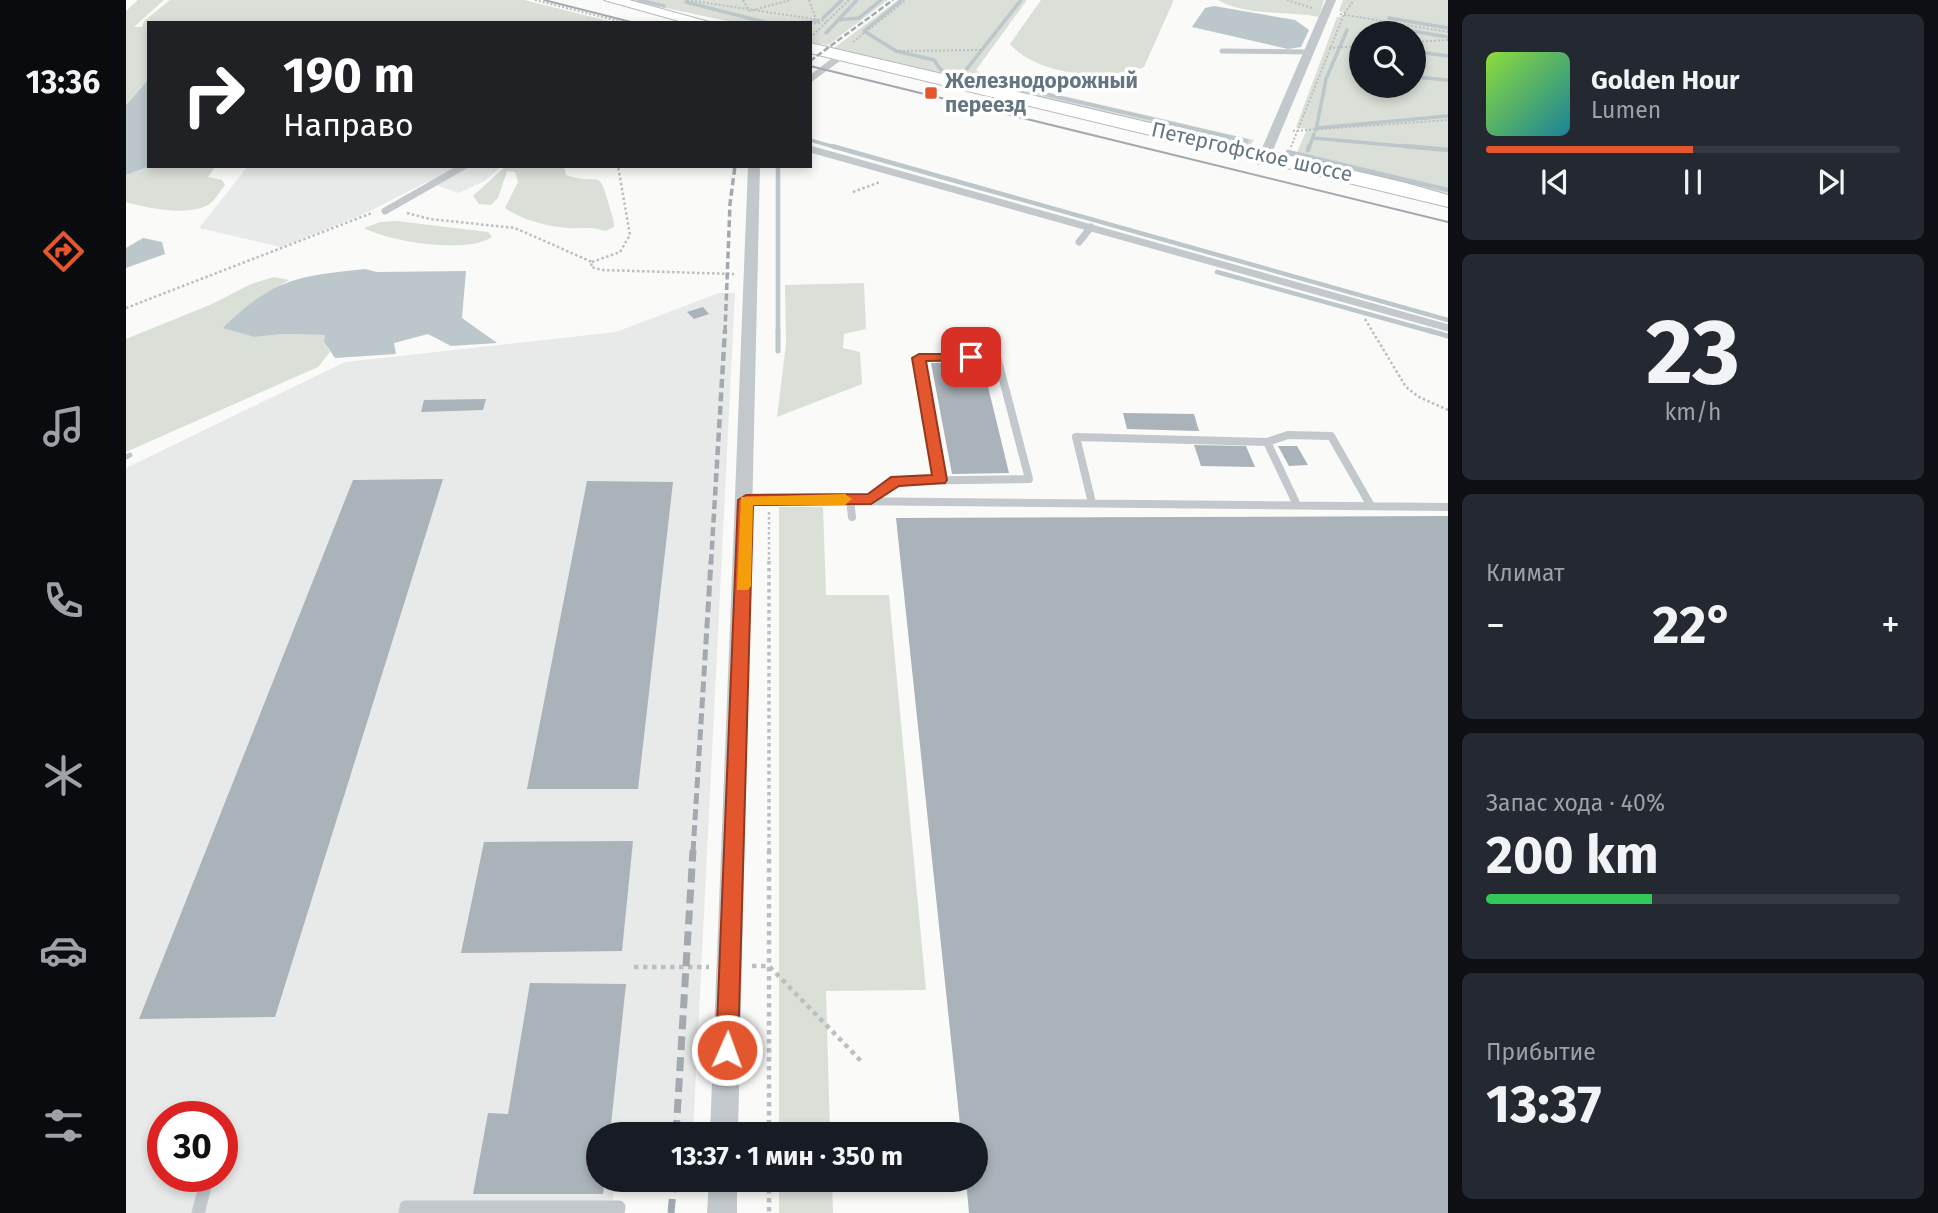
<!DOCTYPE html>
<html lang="ru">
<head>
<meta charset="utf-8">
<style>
	body { margin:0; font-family:"Fira Sans",sans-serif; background:#242831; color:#f1f3f6; height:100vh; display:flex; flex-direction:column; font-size:26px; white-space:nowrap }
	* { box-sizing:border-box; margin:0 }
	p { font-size:23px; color:#9ea1a6 }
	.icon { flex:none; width:38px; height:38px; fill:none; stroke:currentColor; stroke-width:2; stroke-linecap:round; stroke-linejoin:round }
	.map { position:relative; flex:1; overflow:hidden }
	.sheet { display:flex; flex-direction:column; gap:14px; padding:14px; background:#0d0f14; width:490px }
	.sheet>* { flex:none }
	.guide { position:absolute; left:21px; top:21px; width:665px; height:147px; border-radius:0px; box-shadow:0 4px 10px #0003; background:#202124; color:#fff; overflow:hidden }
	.controls { position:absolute; left:1223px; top:21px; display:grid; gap:14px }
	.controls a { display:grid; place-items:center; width:77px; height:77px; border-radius:50%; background:#171b24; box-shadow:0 4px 10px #0003; font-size:35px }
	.speed { position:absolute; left:21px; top:1101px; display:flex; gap:14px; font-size:35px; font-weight:700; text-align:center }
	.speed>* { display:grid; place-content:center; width:91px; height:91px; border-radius:50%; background:#171b24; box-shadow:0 4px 10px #0003; line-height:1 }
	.speed .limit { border:10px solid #d22; background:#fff; color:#111 }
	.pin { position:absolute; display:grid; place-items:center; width:60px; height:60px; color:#fff; margin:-30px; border-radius:14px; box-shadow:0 4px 10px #0006 }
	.me { position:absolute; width:77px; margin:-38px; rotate:2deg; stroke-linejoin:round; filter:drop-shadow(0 0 5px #0008) }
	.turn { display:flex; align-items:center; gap:24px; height:147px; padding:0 21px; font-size:32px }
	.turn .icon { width:91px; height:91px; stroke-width:2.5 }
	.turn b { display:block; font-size:49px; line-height:60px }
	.big { font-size:52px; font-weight:700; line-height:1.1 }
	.sheet .tile { flex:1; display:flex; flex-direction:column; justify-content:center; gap:10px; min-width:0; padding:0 24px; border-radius:10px; background:#242831 }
	.sheet .dial { align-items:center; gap:0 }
	.dial b { font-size:91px; line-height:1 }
	.song { display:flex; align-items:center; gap:21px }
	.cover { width:84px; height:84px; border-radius:10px; background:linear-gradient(135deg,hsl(90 70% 55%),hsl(190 70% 35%)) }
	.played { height:7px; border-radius:4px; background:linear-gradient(90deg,#e4572e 50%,#363941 50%) }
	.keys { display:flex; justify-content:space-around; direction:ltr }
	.heat { display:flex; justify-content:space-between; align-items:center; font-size:38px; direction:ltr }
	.charge { height:10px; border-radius:5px; background:linear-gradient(90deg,#34c759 40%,#363941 0) }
	.trip { position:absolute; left:460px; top:1122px; width:402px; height:70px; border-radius:35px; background:#171b24; box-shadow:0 4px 10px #0003; font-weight:700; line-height:70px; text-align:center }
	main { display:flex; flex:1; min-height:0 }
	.dock { display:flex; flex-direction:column; width:126px; justify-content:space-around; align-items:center; background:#090b0e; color:#9ea1a6 }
	.dock .icon { width:49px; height:49px }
	.dock .current { color:#e4572e }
	.dock b { font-size:32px; color:#f1f3f6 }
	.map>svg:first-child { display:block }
	.built { fill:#e8e9e9; fill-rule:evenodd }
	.green { fill:#dadfd7; fill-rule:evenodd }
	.water { fill:#bbc7cb }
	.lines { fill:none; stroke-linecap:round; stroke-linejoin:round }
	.stream-far2 { stroke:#bbc7cb; stroke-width:3.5 }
	.stream-far1 { stroke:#bbc7cb; stroke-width:4.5 }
	.stream { stroke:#bbc7cb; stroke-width:5 }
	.building { fill:#aab3b9 }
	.primary-casing { stroke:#b5babe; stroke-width:2 }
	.path-far3 { stroke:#bbbfc2; stroke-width:2; stroke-dasharray:2 2; stroke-linecap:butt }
	.path-far2 { stroke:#bbbfc2; stroke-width:2.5; stroke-dasharray:2.5 2.5; stroke-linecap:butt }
	.path-far1 { stroke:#bbbfc2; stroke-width:3.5; stroke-dasharray:3.5 3.5; stroke-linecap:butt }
	.path { stroke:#bbbfc2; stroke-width:4.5; stroke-dasharray:4.5 4.5; stroke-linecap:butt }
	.service-far3 { stroke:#c3c8cc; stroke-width:5 }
	.service-far2 { stroke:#c3c8cc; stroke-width:7 }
	.service-far1 { stroke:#c3c8cc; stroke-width:8 }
	.service { stroke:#c3c8cc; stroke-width:13 }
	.minor { fill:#c3c8cc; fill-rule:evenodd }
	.primary { fill:#fff; fill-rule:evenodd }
	.tram { stroke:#a2aab0; stroke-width:2 }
	.rail-far4 { stroke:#a2aab0; stroke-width:2.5; stroke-dasharray:6 2.5; stroke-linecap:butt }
	.rail-far3 { stroke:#a2aab0; stroke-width:3.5; stroke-dasharray:7 3.5; stroke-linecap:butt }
	.rail-far2 { stroke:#a2aab0; stroke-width:4.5; stroke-dasharray:9 4.5; stroke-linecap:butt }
	.rail-far1 { stroke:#a2aab0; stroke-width:5; stroke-dasharray:11 5; stroke-linecap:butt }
	.rail { stroke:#a2aab0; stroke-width:7; stroke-dasharray:14 7; stroke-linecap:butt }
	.route { fill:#e4572e; stroke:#94391e; stroke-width:2 }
	.slow { fill:#f59e0b }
	.poi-dot { fill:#e4572e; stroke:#fff; stroke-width:2.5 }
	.labels { text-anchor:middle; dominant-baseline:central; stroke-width:7; stroke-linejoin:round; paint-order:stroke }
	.far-poi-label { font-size:21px; font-weight:bold; fill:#657683; stroke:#fff; text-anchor:start }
	.far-street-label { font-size:21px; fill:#657683; stroke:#fff }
</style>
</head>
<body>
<main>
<nav class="dock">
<b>13:36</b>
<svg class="icon current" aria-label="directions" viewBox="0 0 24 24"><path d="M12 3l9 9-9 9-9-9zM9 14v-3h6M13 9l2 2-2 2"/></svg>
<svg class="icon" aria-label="music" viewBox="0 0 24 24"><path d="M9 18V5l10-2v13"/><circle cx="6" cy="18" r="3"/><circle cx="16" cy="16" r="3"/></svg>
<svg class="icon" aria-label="phone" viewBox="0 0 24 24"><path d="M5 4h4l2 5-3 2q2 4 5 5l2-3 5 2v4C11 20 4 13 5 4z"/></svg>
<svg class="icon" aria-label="climate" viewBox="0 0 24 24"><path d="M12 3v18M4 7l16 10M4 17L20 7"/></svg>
<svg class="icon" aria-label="car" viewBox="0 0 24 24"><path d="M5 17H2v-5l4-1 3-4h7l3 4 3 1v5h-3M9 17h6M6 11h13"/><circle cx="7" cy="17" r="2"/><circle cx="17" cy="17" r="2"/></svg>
<svg class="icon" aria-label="filters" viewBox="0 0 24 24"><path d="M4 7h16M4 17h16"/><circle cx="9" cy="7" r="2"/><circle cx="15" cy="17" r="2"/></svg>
</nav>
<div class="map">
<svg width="1322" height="1213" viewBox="0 0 1322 1213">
	<rect width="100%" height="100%" fill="#fafaf8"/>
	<path class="built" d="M122 166H375L359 181 333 193 301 182 236 215 155 247 73 228Z
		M593 293H609L567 1134H472V1180H565V1186L488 1190 485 1213H0V468L219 362 490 332ZM37 1116H96V1176H37Z"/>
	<path class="green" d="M12 0H38L8 27H16L18 21 44 0H398L491 23H23V79L0 105V11Z
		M501 0H762L702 45 684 43V23H611Z
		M772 0H901L850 70 860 78 1128 140 1124 145 708 48Z
		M915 0H1047V2L1018 67C980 81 911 76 884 44Z
		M1092 0H1198L1193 17C1161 10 1122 17 1092 0Z
		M1217 0H1322V197L1300 188 1169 157 1181 129 1170 127 1211 17 1217 16 1218 13 1213 11ZM1236 33H1288V86H1236Z
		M24 166H90L82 177 96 180 99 185C95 190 91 197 86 202 68 218 20 208 0 202V175Z
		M380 166H438L440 175C474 187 472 165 483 205 485 214 488 218 488 227L479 231C466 226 454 229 441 228 420 226 396 220 379 208L392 182 389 172 381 171 372 198 365 205 353 204 347 196Z
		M271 221 362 232 366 237C341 254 264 242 238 228L254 222Z
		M148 277 163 280 138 295 129 337 157 334 199 335 198 342 204 352 192 367 0 452V339L86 304 125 284Z
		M738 283 740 329 718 334 717 348 734 352 736 384 651 417 660 344 659 285Z
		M653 507H697L700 595H763L800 990 700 991 704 1134H653Z
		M653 1180H706L707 1213H653Z"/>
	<path class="water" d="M1088 6 1169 20 1183 30 1175 47 1162 49 1066 27 1079 8Z
		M23 79 24 166 0 175V105Z
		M17 238 36 242 39 254 0 268V248Z
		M239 269 251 272 340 271 336 318 371 343 325 346 302 334 268 343 270 354 209 358 198 342 199 335 157 334 129 337 97 328C148 278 172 276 239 269Z"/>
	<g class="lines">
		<path class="stream-far2" d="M513 0 538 6
			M776 0 738 31 770 51 808 60 815 70 1121 141
			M560 2 642 23
			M697 18 716 0
			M1263 18 1322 28
			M712 20 733 18 755 0
			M670 23 692 21
			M1262 27 1322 37
			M700 33 731 0
			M1292 52 1322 56
			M836 75 895 0
			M1288 77 1322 80
			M1191 128 1322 116
			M1190 130 1200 79 1221 30
			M1187 138 1298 148
			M684 140 712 148
			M1183 148 1188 134"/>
		<path class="stream-far1" d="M706 146 1322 320
			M1278 146 1322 150
			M1182 150 1183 146
			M1162 152 1322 190
			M652 166V332
			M1091 272 1307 332"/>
		<path class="stream" d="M652 330V351
			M1301 330 1322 336
			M0 457 4 455"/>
	</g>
	<path class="building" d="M577 307 583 314 568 319 561 312Z
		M856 362 883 473 826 474 805 363Z
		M360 399 357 410 295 412 298 400Z
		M997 413 1068 414 1073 431 1001 429Z
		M1068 445 1120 446 1129 467 1075 466Z
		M1152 446H1171L1182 465 1163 466Z
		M317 479 149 1017 13 1019 227 480Z
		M461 481 547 482 512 789H401Z
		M1322 516V1213H843L840 1180H850V1134H835L770 518Z
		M507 841 496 951 335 953 358 842Z
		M404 983 500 984 484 1134H472V1180H479L477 1194H347L362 1113 382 1114Z"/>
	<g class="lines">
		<g class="primary-casing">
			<path id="primary" d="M478 0H503L587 23H560Z
				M684 43 1280 183 1322 195V207L684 53Z"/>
		</g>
		<path class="path-far3" d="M409 0 499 23
			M561 0 701 21
			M617 0 623 11 665 0
			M683 0 690 19
			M1161 0 1186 8
			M1214 14 1322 32
			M684 24 696 23
			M687 35 723 0
			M727 42 780 0
			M1288 42 1322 40
			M1203 48 1236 46
			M769 51 857 50
			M1167 131 1322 120
			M1165 147 1218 14 1228 0"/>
		<path class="path-far2" d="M727 192 754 182
			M281 213 304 219 389 228 466 262 465 267 476 270 608 274
			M466 262 494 252 504 235 492 166
			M0 308 246 213
			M1239 319 1280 387 1293 397 1322 410
			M643 512V563"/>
		<path class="path-far1" d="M643 561V852"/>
		<path class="path" d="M643 850V1134
			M626 966H643L736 1062
			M508 967H583
			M643 1180V1213"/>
		<path class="service-far3" d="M1096 51 1184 52"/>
		<path class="service-far2" d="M684 149 1322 328
			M259 211 338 166
			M953 242 965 227"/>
		<path class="service-far1" d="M1141 442 1171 505
			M724 499 726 517
			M620 500 1322 507
			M745 500 770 481 903 479 871 357 793 358 814 480
			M966 503 950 437 1141 442 1162 435 1205 436 1245 506"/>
		<path class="service" d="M72 1213 82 1176
			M279 1213 280 1207H493L492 1213"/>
		<path class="minor" d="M1200 0H1210L1142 162 1132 165 1130 162Z
			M713 53 722 55 684 83V75Z
			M622 166H634L612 1134H584Z
			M583 1180H611V1213H581Z"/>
		<use href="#primary" class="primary"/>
		<path class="tram" d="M418 0 509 23
			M684 66 1322 222"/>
		<path class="rail-far4" d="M684 61 767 0"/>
		<path class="rail-far3" d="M599 332 604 204 609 166"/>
		<path class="rail-far2" d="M585 563 599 330"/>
		<path class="rail-far1" d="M567 852 585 561"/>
		<path class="rail" d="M550 1134 567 850
			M545 1213 548 1180"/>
	</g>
	<path class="route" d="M845 354 851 357 849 360 800 361 821 480 819 483 773 486 745 504 627 505 612 1050 609 1058 601 1061 593 1058 590 1050 612 500 620 495 742 494 765 477 806 475 786 358 793 354Z"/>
	<path class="slow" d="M719 494 726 499 719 505H627L625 586 622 590H611L615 497Z"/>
	<rect class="poi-dot" x="798" y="86" width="14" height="14" rx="3.5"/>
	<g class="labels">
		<g class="far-poi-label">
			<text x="819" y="81">Железнодорожный<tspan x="819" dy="24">переезд</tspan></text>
		</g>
		<g class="far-street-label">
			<text transform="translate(1126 152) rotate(13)">Петергофское шоссе</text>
		</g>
	</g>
</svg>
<div class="controls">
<a><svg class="icon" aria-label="search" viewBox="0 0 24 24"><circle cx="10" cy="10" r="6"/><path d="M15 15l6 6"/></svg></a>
</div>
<div class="speed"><div class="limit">30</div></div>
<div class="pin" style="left:845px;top:357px;background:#d93025"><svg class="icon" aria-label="arrive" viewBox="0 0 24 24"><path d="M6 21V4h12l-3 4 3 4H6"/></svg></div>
<svg class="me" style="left:601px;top:1050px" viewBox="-20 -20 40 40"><circle r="17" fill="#e4572e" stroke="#fff" stroke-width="3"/><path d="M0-11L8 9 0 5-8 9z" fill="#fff"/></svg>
<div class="trip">13:37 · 1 мин · 350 m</div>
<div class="guide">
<div class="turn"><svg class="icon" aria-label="right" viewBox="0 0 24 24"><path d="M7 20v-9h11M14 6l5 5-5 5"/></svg><div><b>190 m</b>Направо</div></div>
</div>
</div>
<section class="sheet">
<div class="tile">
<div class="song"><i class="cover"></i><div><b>Golden Hour</b><p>Lumen</p></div></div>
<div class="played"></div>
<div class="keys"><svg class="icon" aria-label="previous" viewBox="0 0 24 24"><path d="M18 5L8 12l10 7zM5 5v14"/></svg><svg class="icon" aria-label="pause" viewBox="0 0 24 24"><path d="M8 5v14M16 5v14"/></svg><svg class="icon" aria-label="next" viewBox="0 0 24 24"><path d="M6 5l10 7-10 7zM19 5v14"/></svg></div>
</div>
<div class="tile dial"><b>23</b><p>km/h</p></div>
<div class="tile"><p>Климат</p>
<div class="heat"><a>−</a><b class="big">22°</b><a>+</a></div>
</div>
<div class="tile"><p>Запас хода · 40%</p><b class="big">200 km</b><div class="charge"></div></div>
<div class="tile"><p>Прибытие</p><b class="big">13:37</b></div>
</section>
</main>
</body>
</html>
